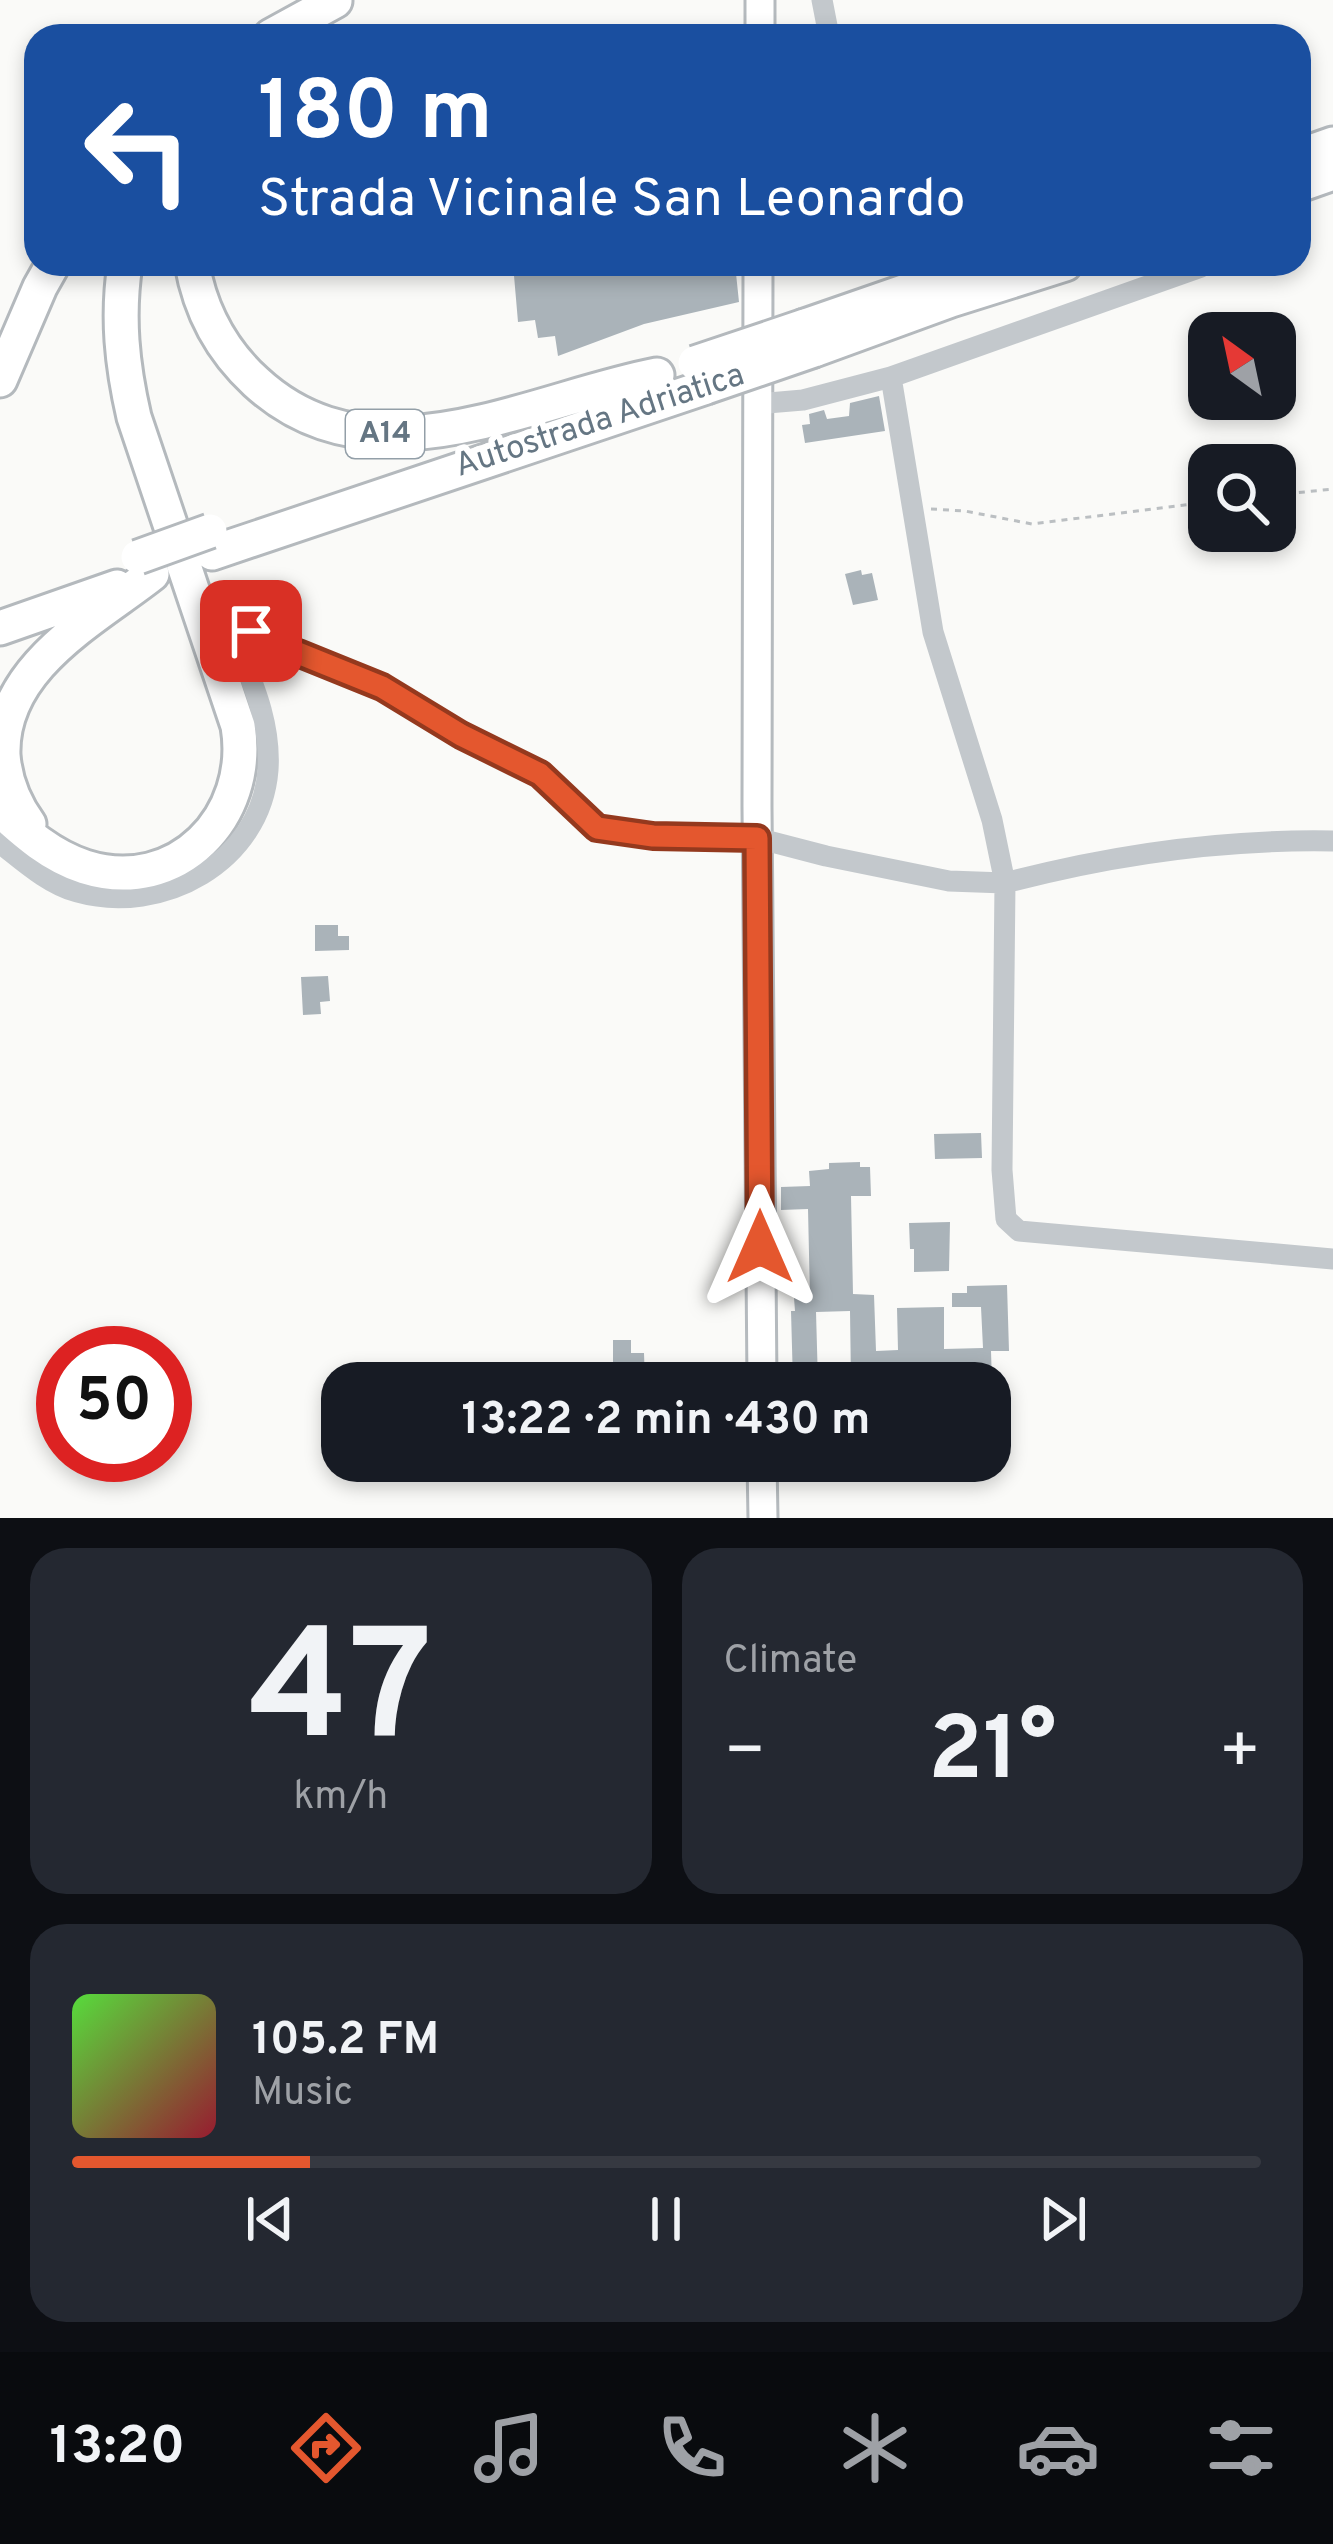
<!DOCTYPE html>
<html lang="en">
<head>
<meta charset="utf-8">
<style>
	body { margin:0; font-family:Overpass,sans-serif; background:#242831; color:#f1f3f6; height:100vh; display:flex; flex-direction:column; font-size:45px; white-space:nowrap }
	* { box-sizing:border-box; margin:0 }
	p { font-size:39px; color:#9ea1a6 }
	.icon { flex:none; width:66px; height:66px; fill:none; stroke:currentColor; stroke-width:2; stroke-linecap:round; stroke-linejoin:round }
	.map { position:relative; height:1518px; overflow:hidden }
	.sheet { display:flex; flex-direction:column; gap:30px; padding:30px; background:#0d0f14; flex:1 }
	.sheet>* { flex:none }
	.hud { position:absolute; left:24px; top:24px; width:1287px; height:252px; border-radius:36px; box-shadow:0 6px 18px #0003; background:#1a4fa0; color:#fff; overflow:hidden }
	.needle { width:78px; rotate:327deg }
	.fabs { position:absolute; left:1188px; top:312px; display:grid; gap:24px }
	.fabs a { display:grid; place-items:center; width:108px; height:108px; border-radius:24px; background:#171b24; box-shadow:0 6px 18px #0003; font-size:60px }
	.speed { position:absolute; left:36px; top:1326px; display:flex; gap:24px; font-size:60px; font-weight:700; text-align:center }
	.speed>* { display:grid; place-content:center; width:156px; height:156px; border-radius:50%; background:#171b24; box-shadow:0 6px 18px #0003; line-height:1 }
	.speed .limit { border:18px solid #d22; background:#fff; color:#111 }
	.pin { position:absolute; display:grid; place-items:center; width:102px; height:102px; color:#fff; margin:-51px; border-radius:24px; box-shadow:0 6px 18px #0006 }
	.me { position:absolute; width:132px; margin:-66px; rotate:0deg; stroke-linejoin:round; filter:drop-shadow(0 0 9px #0008) }
	.turn { display:flex; align-items:center; gap:42px; height:252px; padding:0 36px; font-size:54px }
	.turn .icon { width:156px; height:156px; stroke-width:2.5 }
	.turn b { display:block; font-size:84px; line-height:102px }
	.big { font-size:90px; font-weight:700; line-height:1.1 }
	.sheet .card { flex:1; display:flex; flex-direction:column; justify-content:center; gap:18px; min-width:0; padding:0 42px; border-radius:36px; background:#242831 }
	.sheet .dial { align-items:center; gap:0 }
	.dial b { font-size:156px; line-height:1 }
	.song { display:flex; align-items:center; gap:36px }
	.cover { width:144px; height:144px; border-radius:18px; background:linear-gradient(135deg,hsl(110 70% 55%),hsl(350 70% 35%)) }
	.played { height:12px; border-radius:6px; background:linear-gradient(90deg,#e4572e 20%,#363941 20%) }
	.keys { display:flex; justify-content:space-around; direction:ltr }
	.heat { display:flex; justify-content:space-between; align-items:center; font-size:66px; direction:ltr }
	.sheet .tiles { flex:1; display:grid; gap:30px; grid-template-columns:1fr 1fr }
	.card:last-child { grid-column:span 2 }
	.trip { position:absolute; left:321px; top:1362px; width:690px; height:120px; border-radius:36px; background:#171b24; box-shadow:0 6px 18px #0003; font-weight:700; line-height:120px; text-align:center }
	.menu { display:flex; height:192px; justify-content:space-around; align-items:center; background:#090b0e; color:#9ea1a6 }
	.menu .icon { width:84px; height:84px }
	.menu .current { color:#e4572e }
	.menu b { font-size:54px; color:#f1f3f6 }
	.map>svg:first-child { display:block }
	.building { fill:#aab3b9 }
	.lines { fill:none; stroke-linecap:round; stroke-linejoin:round }
	.major-casing { stroke:#b5babe; stroke-width:33 }
	.highway-casing { stroke:#b4b9bd; stroke-width:39 }
	.path { stroke:#bbbfc2; stroke-width:3; stroke-dasharray:6 6; stroke-linecap:butt }
	.minor { stroke:#c3c8cc; stroke-width:21 }
	.major { stroke:#fff; stroke-width:27 }
	.highway { stroke:#fff; stroke-width:33 }
	.highway-bridge-casing { stroke:#b4b9bd; stroke-width:39; stroke-linecap:butt }
	.highway-bridge { stroke:#fff; stroke-width:33 }
	.route-casing { stroke:#94391e; stroke-width:30 }
	.route { stroke:#e4572e; stroke-width:21 }
	.labels { text-anchor:middle; dominant-baseline:central; stroke-width:12; stroke-linejoin:round; paint-order:stroke }
	.shield { fill:#fff; stroke:#939fa8; stroke-width:3 }
	.shield-label { font-size:30px; font-weight:bold; fill:#657683 }
	.street-label { font-size:33px; fill:#657683; stroke:#fff }
</style>
</head>
<body>
<div class="map">
<svg width="1333" height="1518" viewBox="0 0 1333 1518">
	<rect width="100%" height="100%" fill="#fafaf8"/>
	<path class="building" d="M513 264H735L739 302 644 324 558 356 555 336 538 338 535 320 518 322Z
		M879 396 885 431 805 443 802 425 810 424 809 414 824 410 827 419 849 416 850 403Z
		M861 570 862 575 872 573 878 600 853 605 845 574Z
		M315 925H338V936H349V950L315 951Z
		M328 976 330 1001 320 1002 321 1014 303 1015 301 977Z
		M981 1133 982 1158 935 1159 934 1134Z
		M860 1162V1167H870L871 1196H851L853 1294 874 1295 876 1351 898 1350 897 1308 944 1307V1349L983 1348 981 1307H952V1293H967V1286L1007 1285 1009 1351H991L992 1383 851 1381 850 1311 816 1312 818 1383H793L791 1311H795L794 1298H810L808 1209 781 1210V1187L810 1186 809 1171 829 1169V1163Z
		M950 1222 949 1271 914 1272V1249H910L909 1223Z
		M613 1340H631V1353H644L645 1383H613Z"/>
	<g class="lines">
		<g class="major-casing">
			<path id="major" d="M760 36V0
				M758 264 757 807 762 1383
				M762 1461 763 1518"/>
		</g>
		<g class="highway-casing">
			<path id="highway" d="M271 36 335 1
				M1299 156 1333 144
				M1299 185 1333 173
				M192 264C200 310 221 350 256 382 372 489 528 400 657 375
				M805 326 984 264
				M814 350 951 300 1065 264
				M0 380 40 287 53 264
				M212 553 706 387
				M0 628 117 587
				M0 810C25 833 51 856 85 867 177 896 253 816 238 726L134 417C122 365 117 317 125 264
				M29 824C13 802 5 781 3 755 0 667 95 619 152 574"/>
		</g>
		<path class="path" d="M1275 495 1333 489
			M931 509 965 511 1032 524 1209 502"/>
		<path class="minor" d="M822 0 829 36
			M757 404 803 400 891 377
			M1333 841C1223 839 1111 855 1005 883L1002 1170 1006 1219 1019 1231 1333 1259
			M0 843C23 861 48 884 77 892 162 916 261 862 268 770 271 725 254 686 238 646L241 636 251 631 298 654 383 687 462 735 540 774 597 828 653 836 757 838 826 856 949 881 1005 883 992 820 933 632 891 377 1201 267"/>
		<use href="#major" class="major"/>
		<use href="#highway" class="highway"/>
		<g class="highway-bridge-casing">
			<path id="highway-bridge" d="M695 363 805 326
				M706 387 814 350
				M138 557 210 531"/>
		</g>
		<use href="#highway-bridge" class="highway-bridge"/>
	</g>
	<g class="lines">
		<g class="route-casing">
			<path id="route" d="M251 631 298 653 382 687 461 735 540 774 597 828 653 836 757 838 760 1247"/>
		</g>
		<use href="#route" class="route"/>
	</g>
	<g class="labels">
		<rect class="shield" x="346" y="410" width="78" height="48" rx="9"/>
		<g class="shield-label">
			<text x="385" y="434">A14</text>
		</g>
		<g class="street-label">
			<text transform="translate(600 422) rotate(-18)">Autostrada Adriatica</text>
		</g>
	</g>
</svg>
<div class="fabs">
<a><svg class="needle" viewBox="-14 -14 28 28"><path d="M0-13l5 13h-10z" fill="#e53935"/><path d="M0 13l5-13h-10z" fill="#9ea1a6"/></svg></a>
<a><svg class="icon" aria-label="search" viewBox="0 0 24 24"><circle cx="10" cy="10" r="6"/><path d="M15 15l6 6"/></svg></a>
</div>
<div class="speed"><div class="limit">50</div></div>
<div class="pin" style="left:251px;top:631px;background:#d93025"><svg class="icon" aria-label="arrive" viewBox="0 0 24 24"><path d="M6 21V4h12l-3 4 3 4H6"/></svg></div>
<svg class="me" style="left:760px;top:1247px" viewBox="-20 -20 40 40"><path d="M0-17L14 15 0 8-14 15z" fill="#e4572e" stroke="#fff" stroke-width="4"/></svg>
<div class="trip">13:22 · 2 min · 430 m</div>
<div class="hud">
<div class="turn"><svg class="icon" aria-label="left" viewBox="0 0 24 24"><path d="M17 20v-9H6M10 6l-5 5 5 5"/></svg><div><b>180 m</b>Strada Vicinale San Leonardo</div></div>
</div>
</div>
<section class="sheet">
<div class="tiles">
<div class="card dial"><b>47</b><p>km/h</p></div>
<div class="card"><p>Climate</p>
<div class="heat"><a>−</a><b class="big">21°</b><a>+</a></div>
</div>
<div class="card">
<div class="song"><i class="cover"></i><div><b>105.2 FM</b><p>Music</p></div></div>
<div class="played"></div>
<div class="keys"><svg class="icon" aria-label="previous" viewBox="0 0 24 24"><path d="M18 5L8 12l10 7zM5 5v14"/></svg><svg class="icon" aria-label="pause" viewBox="0 0 24 24"><path d="M8 5v14M16 5v14"/></svg><svg class="icon" aria-label="next" viewBox="0 0 24 24"><path d="M6 5l10 7-10 7zM19 5v14"/></svg></div>
</div>
</div>
</section>
<nav class="menu">
<b>13:20</b>
<svg class="icon current" aria-label="directions" viewBox="0 0 24 24"><path d="M12 3l9 9-9 9-9-9zM9 14v-3h6M13 9l2 2-2 2"/></svg>
<svg class="icon" aria-label="music" viewBox="0 0 24 24"><path d="M9 18V5l10-2v13"/><circle cx="6" cy="18" r="3"/><circle cx="16" cy="16" r="3"/></svg>
<svg class="icon" aria-label="phone" viewBox="0 0 24 24"><path d="M5 4h4l2 5-3 2q2 4 5 5l2-3 5 2v4C11 20 4 13 5 4z"/></svg>
<svg class="icon" aria-label="climate" viewBox="0 0 24 24"><path d="M12 3v18M4 7l16 10M4 17L20 7"/></svg>
<svg class="icon" aria-label="car" viewBox="0 0 24 24"><path d="M5 17H2v-5l4-1 3-4h7l3 4 3 1v5h-3M9 17h6M6 11h13"/><circle cx="7" cy="17" r="2"/><circle cx="17" cy="17" r="2"/></svg>
<svg class="icon" aria-label="filters" viewBox="0 0 24 24"><path d="M4 7h16M4 17h16"/><circle cx="9" cy="7" r="2"/><circle cx="15" cy="17" r="2"/></svg>
</nav>
</body>
</html>
